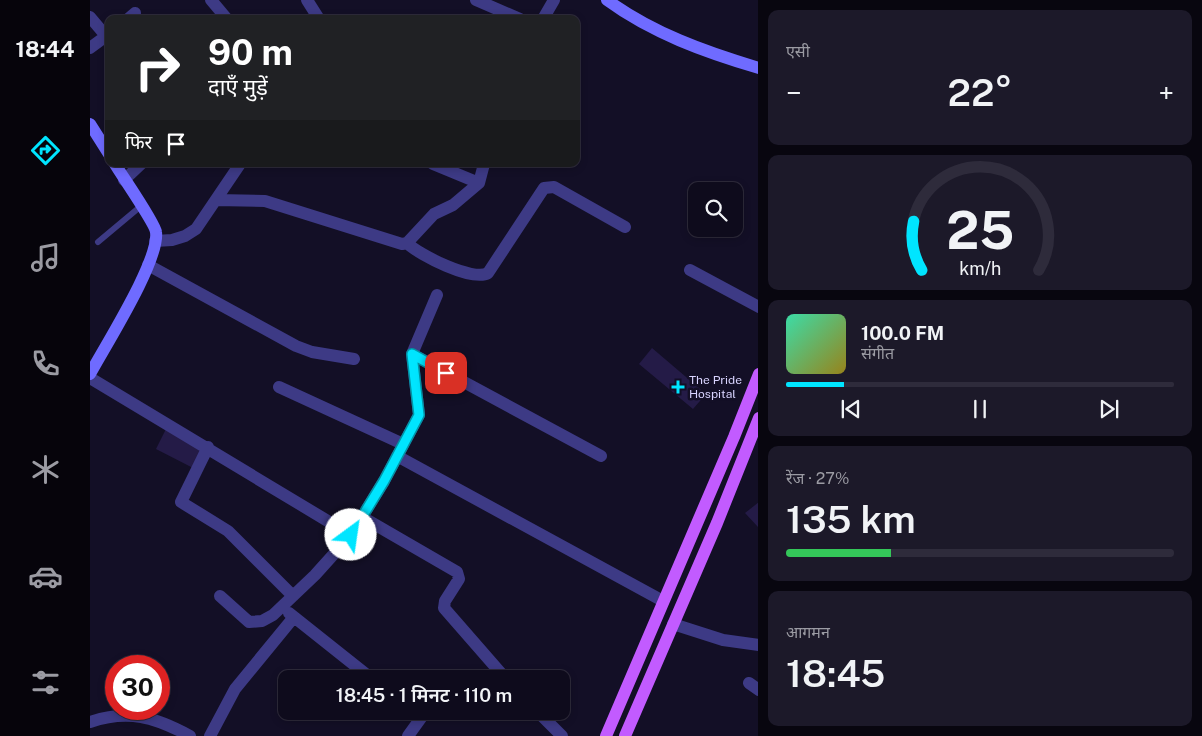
<!DOCTYPE html>
<html lang="hi">
<head>
<meta charset="utf-8">
<style>
	body { margin:0; font-family:"Public Sans","Noto Sans Devanagari",sans-serif; background:#1c1929; color:#f1f3f6; height:100vh; display:flex; flex-direction:column; font-size:19px; white-space:nowrap }
	* { box-sizing:border-box; margin:0 }
	p { font-size:16px; color:#9b9ba3 }
	.icon { flex:none; width:28px; height:28px; fill:none; stroke:currentColor; stroke-width:2; stroke-linecap:round; stroke-linejoin:round }
	.map { position:relative; flex:1; overflow:hidden }
	.side { display:flex; flex-direction:column; gap:10px; padding:10px; background:#08060f; width:444px }
	.side>* { flex:none }
	.guide { position:absolute; left:15px; top:15px; width:475px; height:152px; border-radius:10px; box-shadow:0 2px 8px #0003,0 0 0 1px #2e2b3b; background:#202124; color:#fff; overflow:hidden }
	.controls { position:absolute; left:598px; top:182px; display:grid; gap:10px }
	.controls a { display:grid; place-items:center; width:55px; height:55px; border-radius:10px; background:#0e0b1c; box-shadow:0 2px 8px #0003,0 0 0 1px #2e2b3b; font-size:25px }
	.speed { position:absolute; left:15px; top:655px; display:flex; gap:10px; font-size:25px; font-weight:700; text-align:center }
	.speed>* { display:grid; place-content:center; width:65px; height:65px; border-radius:50%; background:#0e0b1c; box-shadow:0 2px 8px #0003,0 0 0 1px #2e2b3b; line-height:1 }
	.speed .limit { border:8px solid #d22; background:#fff; color:#111 }
	.pin { position:absolute; display:grid; place-items:center; width:42px; height:42px; color:#fff; margin:-21px; border-radius:10px; box-shadow:0 2px 8px #0006 }
	.me { position:absolute; width:55px; margin:-28px; rotate:31deg; stroke-linejoin:round; filter:drop-shadow(0 0 4px #0008) }
	.turn { display:flex; align-items:center; gap:18px; height:105px; padding:0 20px; font-size:22px }
	.turn .icon { width:65px; height:65px; stroke-width:2.5 }
	.turn b { display:block; font-size:35px; line-height:42px }
	.then { display:flex; align-items:center; height:48px; padding:0 20px; background:#0003; gap:10px; font-size:19px }
	.big { font-size:38px; font-weight:600; line-height:1.1 }
	.side .card { flex:1; display:flex; flex-direction:column; justify-content:center; gap:8px; min-width:0; padding:0 18px; border-radius:10px; background:#1c1929 }
	.side .dial { align-items:center; gap:0 }
	.dial svg { height:130px; overflow:visible; fill:none; stroke:#2e2b3b; stroke-width:7; stroke-linecap:round; text-anchor:middle }
	.dial text { fill:#f1f3f6; stroke:none }
	.song { display:flex; align-items:center; gap:15px }
	.cover { width:60px; height:60px; border-radius:8px; background:linear-gradient(135deg,hsl(160 70% 55%),hsl(50 70% 35%)) }
	.played { height:5px; border-radius:2px; background:linear-gradient(90deg,#00e5ff 15%,#2e2b3b 15%) }
	.keys { display:flex; justify-content:space-around; direction:ltr }
	.heat { display:flex; justify-content:space-between; align-items:center; font-size:28px; direction:ltr }
	.charge { height:8px; border-radius:4px; background:linear-gradient(90deg,#34c759 27%,#2e2b3b 0) }
	.trip { position:absolute; left:188px; top:670px; width:292px; height:50px; border-radius:10px; background:#0e0b1c; box-shadow:0 2px 8px #0003,0 0 0 1px #2e2b3b; font-weight:600; line-height:50px; text-align:center }
	main { display:flex; flex:1; min-height:0 }
	.dock { display:flex; flex-direction:column; width:90px; justify-content:space-around; align-items:center; background:#06040b; color:#9b9ba3 }
	.dock .icon { width:35px; height:35px }
	.dock .active { color:#00e5ff }
	.dock b { font-size:22px; color:#f1f3f6 }
	.map>svg:first-child { display:block }
	.building { fill:#241b47 }
	.lines { fill:none; stroke-linecap:round; stroke-linejoin:round }
	.lane { stroke:#3d3a85; stroke-width:6 }
	.street { stroke:#3d3a85; stroke-width:12 }
	.secondary { stroke:#6f6bff; stroke-width:12 }
	.primary { stroke:#c25bff; stroke-width:12 }
	.route-casing { stroke:#0095a6; stroke-width:12 }
	.route { stroke:#00e5ff; stroke-width:9 }
	.poi-dot { fill:#00e5ff; stroke:#130f26; stroke-width:2 }
	.labels { text-anchor:middle; dominant-baseline:central; stroke-width:5; stroke-linejoin:round; paint-order:stroke }
	.poi-label { font-size:12px; fill:#d9d4ff; stroke:#130f26; text-anchor:start }
</style>
</head>
<body>
<main>
<nav class="dock">
<b>18:44</b>
<svg class="icon active" aria-label="directions" viewBox="0 0 24 24"><path d="M12 3l9 9-9 9-9-9zM9 14v-3h6M13 9l2 2-2 2"/></svg>
<svg class="icon" aria-label="music" viewBox="0 0 24 24"><path d="M9 18V5l10-2v13"/><circle cx="6" cy="18" r="3"/><circle cx="16" cy="16" r="3"/></svg>
<svg class="icon" aria-label="phone" viewBox="0 0 24 24"><path d="M5 4h4l2 5-3 2q2 4 5 5l2-3 5 2v4C11 20 4 13 5 4z"/></svg>
<svg class="icon" aria-label="climate" viewBox="0 0 24 24"><path d="M12 3v18M4 7l16 10M4 17L20 7"/></svg>
<svg class="icon" aria-label="car" viewBox="0 0 24 24"><path d="M5 17H2v-5l4-1 3-4h7l3 4 3 1v5h-3M9 17h6M6 11h13"/><circle cx="7" cy="17" r="2"/><circle cx="17" cy="17" r="2"/></svg>
<svg class="icon" aria-label="filters" viewBox="0 0 24 24"><path d="M4 7h16M4 17h16"/><circle cx="9" cy="7" r="2"/><circle cx="15" cy="17" r="2"/></svg>
</nav>
<div class="map">
<svg width="669" height="736" viewBox="0 0 669 736">
	<rect width="100%" height="100%" fill="#130f26"/>
	<path class="building" d="M562 348 616 394 603 409 549 364Z
		M76 429 115 449 105 469 66 449Z
		M669 502V528L655 513Z"/>
	<g class="lines">
		<path class="lane" d="M8 242 51 206"/>
		<path class="street" d="M121 0 137 19
			M217 0 229 19
			M386 0 430 19
			M0 17 16 36
			M38 19 45 13
			M453 19 464 0
			M0 48 19 34
			M343 164 389 183
			M34 180 51 164
			M126 200 175 201 312 244 317 243 344 214 363 205 389 183 394 164
			M65 241 82 240 95 236 106 229 150 164
			M317 243C329 255 383 282 398 273L454 188 464 187 535 227
			M58 265 206 346 222 352 264 359
			M600 270 669 307
			M322 354 511 456
			M0 378 261 535
			M189 387 313 444
			M118 447 91 502 138 531 203 596
			M307 456 573 601
			M272 517 367 572 369 579 355 601 354 608 416 679
			M130 596 159 622 172 621 183 615 225 575 261 535 294 481 329 415 322 354 347 295
			M199 613 282 679
			M583 624 633 640 669 645
			M659 683 669 690
			M447 711 472 736
			M0 722C38 709 65 717 100 736
			M120 736 145 689 204 617
			M318 736 336 711"/>
		<path class="secondary" d="M517 0C562 33 615 52 669 68
			M0 124 19 154
			M0 374C15 346 70 260 66 232 65 223 32 176 25 164"/>
		<path class="primary" d="M516 736 644 437 669 374
			M535 736 627 523 669 418"/>
	</g>
	<g class="lines">
		<g class="route-casing">
			<path id="route" d="M261 535 294 481 329 415 322 354 356 373"/>
		</g>
		<use href="#route" class="route"/>
	</g>
	<path class="poi-dot" d="M585.5 379.5h5v5h5v5h-5v5h-5v-5h-5v-5h5z"/>
	<g class="labels">
		<g class="poi-label">
			<text x="599" y="380">The Pride<tspan x="599" dy="14">Hospital</tspan></text>
		</g>
	</g>
</svg>
<div class="controls">
<a><svg class="icon" aria-label="search" viewBox="0 0 24 24"><circle cx="10" cy="10" r="6"/><path d="M15 15l6 6"/></svg></a>
</div>
<div class="speed"><div class="limit">30</div></div>
<div class="pin" style="left:356px;top:373px;background:#d93025"><svg class="icon" aria-label="arrive" viewBox="0 0 24 24"><path d="M6 21V4h12l-3 4 3 4H6"/></svg></div>
<svg class="me" style="left:261px;top:535px" viewBox="-20 -20 40 40"><circle r="19" fill="#fff"/><path d="M0-13L10 11 0 6-10 11z" fill="#00e5ff"/></svg>
<div class="trip">18:45 · 1 मिनट · 110 m</div>
<div class="guide">
<div class="turn"><svg class="icon" aria-label="right" viewBox="0 0 24 24"><path d="M7 20v-9h11M14 6l5 5-5 5"/></svg><div><b>90 m</b>दाएँ मुड़ें</div></div>
<div class="then">फिर<svg class="icon" aria-label="arrive" viewBox="0 0 24 24"><path d="M6 21V4h12l-3 4 3 4H6"/></svg></div>
</div>
</div>
<section class="side">
<div class="card"><p>एसी</p>
<div class="heat"><a>−</a><b class="big">22°</b><a>+</a></div>
</div>
<div class="card dial"><svg viewBox="0 0 100 80">
<path d="M14 69A42 42 0 1 1 86 69"/>
<path d="M14 69A42 42 0 0 1 9 39" stroke="#00e5ff"/>
<text x="50" y="56" font-size="32" font-weight="700">25</text>
<text x="50" y="72" font-size="11">km/h</text>
</svg></div>
<div class="card">
<div class="song"><i class="cover"></i><div><b>100.0 FM</b><p>संगीत</p></div></div>
<div class="played"></div>
<div class="keys"><svg class="icon" aria-label="previous" viewBox="0 0 24 24"><path d="M18 5L8 12l10 7zM5 5v14"/></svg><svg class="icon" aria-label="pause" viewBox="0 0 24 24"><path d="M8 5v14M16 5v14"/></svg><svg class="icon" aria-label="next" viewBox="0 0 24 24"><path d="M6 5l10 7-10 7zM19 5v14"/></svg></div>
</div>
<div class="card"><p>रेंज · 27%</p><b class="big">135 km</b><div class="charge"></div></div>
<div class="card"><p>आगमन</p><b class="big">18:45</b></div>
</section>
</main>
</body>
</html>
